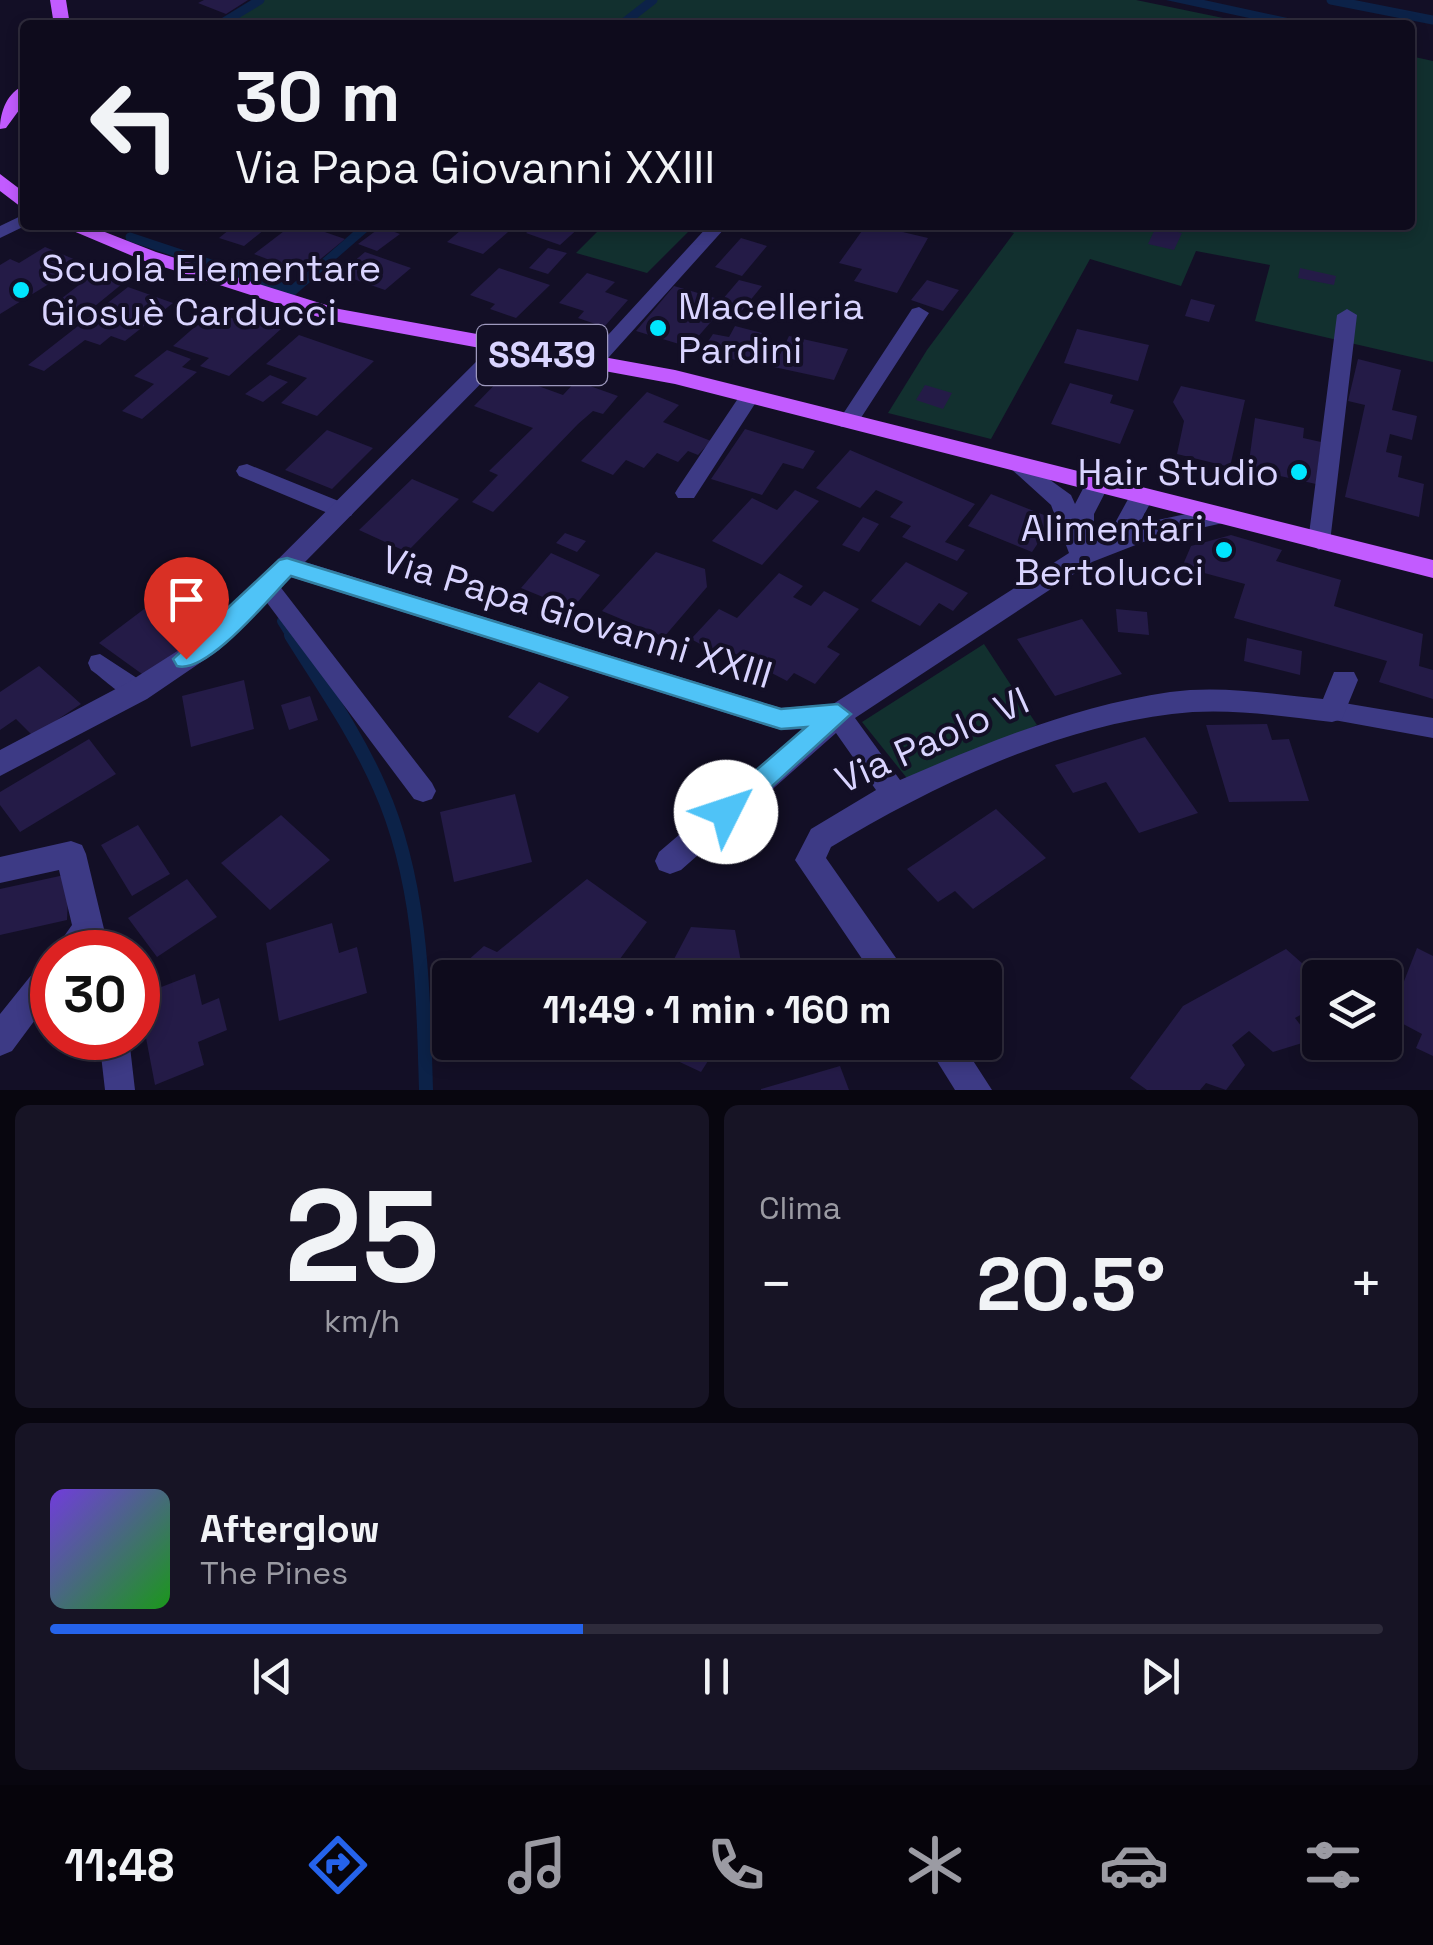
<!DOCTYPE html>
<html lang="it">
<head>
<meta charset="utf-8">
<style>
	body { margin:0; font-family:"Space Grotesk",sans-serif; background:#171425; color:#f1f3f6; height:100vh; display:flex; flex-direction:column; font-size:38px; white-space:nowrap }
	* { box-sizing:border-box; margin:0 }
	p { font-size:32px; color:#9b9ba3 }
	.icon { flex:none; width:55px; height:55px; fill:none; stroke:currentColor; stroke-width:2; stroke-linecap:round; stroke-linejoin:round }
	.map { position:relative; height:1090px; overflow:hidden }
	.sheet { display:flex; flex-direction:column; gap:15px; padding:15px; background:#08060f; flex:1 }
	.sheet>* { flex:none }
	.hud { position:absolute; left:20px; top:20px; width:1395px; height:210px; border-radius:10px; box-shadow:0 5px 15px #0003,0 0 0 2px #2e2b3b; background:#0e0b1c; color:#f1f3f6; overflow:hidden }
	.fabs { position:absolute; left:1302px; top:960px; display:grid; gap:20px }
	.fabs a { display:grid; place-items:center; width:100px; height:100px; border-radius:10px; background:#0e0b1c; box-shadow:0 5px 15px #0003,0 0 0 2px #2e2b3b; font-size:50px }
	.speed { position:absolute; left:30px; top:930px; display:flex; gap:20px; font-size:50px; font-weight:700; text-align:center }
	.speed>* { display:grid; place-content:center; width:130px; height:130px; border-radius:50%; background:#0e0b1c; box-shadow:0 5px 15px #0003,0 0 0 2px #2e2b3b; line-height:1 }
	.speed .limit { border:15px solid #d22; background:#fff; color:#111 }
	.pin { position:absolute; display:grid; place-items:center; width:85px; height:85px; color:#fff; margin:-102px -42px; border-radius:50% 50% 50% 0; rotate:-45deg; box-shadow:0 0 10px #0007 }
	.pin .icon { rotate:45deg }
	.me { position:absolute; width:110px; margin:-55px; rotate:49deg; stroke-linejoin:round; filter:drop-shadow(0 0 8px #0008) }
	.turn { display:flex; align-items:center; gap:35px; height:210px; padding:0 50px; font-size:45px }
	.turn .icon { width:130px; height:130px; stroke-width:2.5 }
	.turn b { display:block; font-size:70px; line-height:85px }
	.big { font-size:75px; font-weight:800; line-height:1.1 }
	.sheet .tile { flex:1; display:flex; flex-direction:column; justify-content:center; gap:15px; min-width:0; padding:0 35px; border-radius:15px; background:#171425 }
	.sheet .dial { align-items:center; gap:0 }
	.dial b { font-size:130px; line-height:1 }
	.song { display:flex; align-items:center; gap:30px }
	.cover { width:120px; height:120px; border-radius:15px; background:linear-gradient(135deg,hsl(260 70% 55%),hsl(120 70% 35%)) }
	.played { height:10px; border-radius:5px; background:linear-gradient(90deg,#2563eb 40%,#2e2b3b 40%) }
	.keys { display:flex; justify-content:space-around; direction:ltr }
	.heat { display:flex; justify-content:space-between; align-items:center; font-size:55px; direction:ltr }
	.sheet .tiles { flex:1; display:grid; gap:15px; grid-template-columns:1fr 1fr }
	.tile:last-child { grid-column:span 2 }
	.trip { position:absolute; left:432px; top:960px; width:570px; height:100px; border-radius:10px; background:#0e0b1c; box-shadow:0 5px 15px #0003,0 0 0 2px #2e2b3b; font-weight:800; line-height:100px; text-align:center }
	.tabs { display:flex; height:160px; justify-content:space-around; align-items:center; background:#06040b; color:#9b9ba3 }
	.tabs .icon { width:70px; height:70px }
	.tabs .selected { color:#2563eb }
	.tabs b { font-size:45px; color:#f1f3f6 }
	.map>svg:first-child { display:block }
	.green { fill:#12302f }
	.water { fill:#0c2248 }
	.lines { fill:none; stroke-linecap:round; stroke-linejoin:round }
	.stream-far2 { stroke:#0c2248; stroke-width:9 }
	.stream-far1 { stroke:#0c2248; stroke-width:10 }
	.stream { stroke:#0c2248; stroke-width:14 }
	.building { fill:#241b47 }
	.lane { fill:#3d3a85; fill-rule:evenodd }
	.street { fill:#3d3a85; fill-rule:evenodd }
	.primary { fill:#c25bff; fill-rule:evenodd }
	.route { fill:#4fc3f7; stroke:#337fa1; stroke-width:2.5 }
	.poi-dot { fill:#00e5ff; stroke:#130f26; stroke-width:4 }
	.labels { text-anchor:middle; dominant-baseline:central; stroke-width:8; stroke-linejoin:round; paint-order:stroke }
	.shield { fill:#130f26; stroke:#9e99be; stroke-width:2.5 }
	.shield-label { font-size:35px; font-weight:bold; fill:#d9d4ff }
	.poi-label { font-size:38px; fill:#d9d4ff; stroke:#130f26; text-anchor:start }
	.street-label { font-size:38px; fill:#d9d4ff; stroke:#130f26 }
</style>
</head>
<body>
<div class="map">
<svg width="1433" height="1090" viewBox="0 0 1433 1090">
	<rect width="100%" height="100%" fill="#130f26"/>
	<path class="green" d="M264 0H1136L1257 25H222Z
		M1410 56 1433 61V362L1255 321 1270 265 1196 251 1181 286 1090 259 991 439 888 413 927 350 1014 233 985 225H1410Z
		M604 225H695L647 273 576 253Z
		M984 644 1037 725 910 782 862 722Z"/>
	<path class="water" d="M1166 0H1204L1320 25H1281Z"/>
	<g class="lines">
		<path class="stream-far2" d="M1331 0 1433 20
			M219 25 260 0
			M621 25 653 0
			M130 237 262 281
			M304 281 368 225"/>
		<path class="stream-far1" d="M254 278 292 291 307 278
			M282 621 292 637"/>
		<path class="stream" d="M291 635C322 685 356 733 380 788 422 882 423 989 426 1090"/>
	</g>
	<path class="building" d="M204 0H248L226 14 198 3Z
		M235 225H270L244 246 219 238Z
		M292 225H325L319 230 345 239 312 266 296 260 288 267 254 254Z
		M467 225H516L483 254 447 242Z
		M536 225H582L560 245 526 233Z
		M873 225 928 238 897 293 854 281 862 269 839 263 864 228Z
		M381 227 400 234 377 251 358 244Z
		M1156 227 1182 233 1174 250 1148 244Z
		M741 238 767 246 742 276 715 267Z
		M45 247 83 263 0 314V265L10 259 19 263Z
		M548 248 567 253 548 274 529 268Z
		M365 252 411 268 385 290 339 274Z
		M499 268 550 285 516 318 490 309 495 304 470 295Z
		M1300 268 1336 276 1334 285 1298 278Z
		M587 273 615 282 605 292 628 300 604 327 578 318 584 311 559 303Z
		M92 275 122 284 84 315 53 305Z
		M739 280 762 286 739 314 723 308 689 347 636 331 674 286 722 300Z
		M927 280 959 290 943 311 911 300Z
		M128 287 173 303 125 341 111 336 100 345 85 340 44 371 28 365Z
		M1191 299 1215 305 1209 322 1185 316Z
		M214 310 247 325 252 320 281 329 229 376 200 366 209 358 173 346Z
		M735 326 762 333 754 348 766 351 758 365 701 352 713 334 729 337Z
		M1077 329 1149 345 1138 381 1064 363Z
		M299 335 374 361 317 416 281 403 307 378 266 364Z
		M789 336 848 349 834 380 774 367Z
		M167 350 191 359 182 367 197 372 142 419 122 411 154 384 134 376Z
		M1358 359 1401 370 1392 410 1417 416 1412 440 1390 434 1386 452 1402 456 1398 477 1424 484 1419 517 1345 497 1365 405 1348 401Z
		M505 374 563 395 576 381 618 396 603 414 593 411 578 424 493 512 472 502 498 475 489 471 533 428 474 406Z
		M270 375 288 382 263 402 245 394Z
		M1070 383 1113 395 1110 403 1134 410 1120 444 1051 424Z
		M925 385 952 393 943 409 916 400Z
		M1181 386 1245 400 1230 467 1177 454 1184 421 1173 402Z
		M647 392 679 405 663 422 711 441 698 455 688 451 678 462 657 453 644 468 626 460 613 475 581 461Z
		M1255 418 1304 428 1303 438 1321 442 1316 484 1248 469Z
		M745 429 815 451 803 469 783 463 762 495 711 479Z
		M327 430 373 448 332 489 285 470Z
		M850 450 975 504 945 542 965 550 957 561 902 537 911 526 890 517 903 502 876 490 860 508 816 488Z
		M412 479 459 499 407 552 359 530Z
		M795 490 819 501 762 565 712 541 752 498 777 510Z
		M991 494 1054 519 1032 552 968 526Z
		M863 517 879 524 859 552 842 545Z
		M565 533 586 541 577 552 556 543Z
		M1231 535 1282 550 1276 561 1341 580 1334 606 1423 634 1419 666 1433 670V699L1379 682 1387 661 1234 618 1245 584 1182 567 1191 546Z
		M656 552 705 569 707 587 664 637 602 611Z
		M551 553 600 575 572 609 521 588Z
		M906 562 968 593 953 611 939 603 920 626 871 601Z
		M779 573 803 586 793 597 811 606 824 591 859 609 827 647 840 654 815 684 794 673 787 681 726 649 720 655 691 639 719 609 737 618Z
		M172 588 212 614 173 644 184 651 149 679 99 643Z
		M1116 609 1147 612 1149 635 1118 632Z
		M1082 619 1122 674 1055 696 1017 639Z
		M1247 638 1302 651 1300 675 1244 661Z
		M39 666 81 704 33 736 16 719 0 730V692Z
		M244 680 254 729 191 747 182 696Z
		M539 682 569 697 538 733 508 717Z
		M310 696 318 720 289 730 281 705Z
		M1267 724 1272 740 1289 739 1309 801 1229 802 1206 725Z
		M1145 737 1198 813 1139 833 1106 782 1073 793 1055 765Z
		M89 739 116 774 20 832 0 805V792Z
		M515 794 532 862 454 882 440 812Z
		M996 809 1046 858 973 909 955 891 938 902 907 869Z
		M281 815 330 860 270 910 221 863Z
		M138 825 170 874 132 896 101 845Z
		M69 874 67 920 0 935V889Z
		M187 879 217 917 157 957 128 918Z
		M587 879 647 922 606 978H464L456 971 484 946 497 952Z
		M332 923 339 953 357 947 367 993 279 1021 266 943Z
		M691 927 735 930 744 978H664Z
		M1417 948 1433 956V1056L1416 1048 1422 1034 1390 1017Z
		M1286 949 1320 979V1004L1295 1018 1312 1040 1273 1052 1249 1031 1232 1045 1245 1065 1226 1090 1206 1083 1200 1090H1147L1130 1078 1183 1006Z
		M195 974 202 1005 219 998 227 1030 198 1042 204 1065 155 1085 138 996Z
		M499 1042H537L521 1056Z
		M637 1042H720L701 1072Z
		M840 1066 849 1090H761V1089Z"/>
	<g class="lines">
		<path class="lane" d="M25 214 27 225 0 238V226Z
			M709 225 725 228 600 367H586L583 363 586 359Z
			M919 307 929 313 855 427H841L838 422 841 417 912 309Z
			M1347 309 1357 315 1330 542 1319 550 1308 542 1337 315Z
			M750 389 760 396 694 498H678L675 493 678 488 743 391Z
			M247 464 351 506 354 511 351 516H335L239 476 236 471 239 466Z
			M267 577 275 580 432 783 436 791 432 799 423 802 414 799 259 592 255 586 259 580Z
			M100 654 146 684 149 691 146 698C126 704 107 681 91 670L88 663 91 656Z
			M1332 701 1433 718V738L1323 718 1320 711 1323 704Z
			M99 1038H129L135 1090H105Z"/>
		<path class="street" d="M503 341 514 348 511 353 305 562 781 708 833 704 1069 553 1051 505 1009 467 1021 459 1071 495 1075 504 1087 481H1105L1108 487 1094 514V542L1099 533 1115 523 1132 492 1141 490 1153 498 1139 524 1214 508 1226 517 1223 523 1151 539 1092 562 855 718 900 780C988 742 1075 706 1170 692 1221 685 1272 694 1323 699L1334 672H1354L1358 680 1342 719 1332 722C1279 716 1225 707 1172 714 1054 728 932 786 831 847L826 858 910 978H875L795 860 811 829 876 790 836 733 681 870 670 874 659 870 655 861 659 852 803 729 781 730 291 577 219 650 147 699 0 776V750L127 683 201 636 495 343Z
			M71 841 82 845 86 854 104 929 88 952H53L72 925 59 870 0 883V857Z
			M52 958V997L12 1051 0 1056V1014L41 963Z
			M925 1042H961L992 1090H955Z"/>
		<path class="primary" d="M50 0H66L70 25H54Z
			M25 85V102L6 128 0 129C0 112 7 92 25 85Z
			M0 174 25 193V210L0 191Z
			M59 225H87L156 252 339 309 675 370 1433 560V578L675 384 328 320 142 260Z"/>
	</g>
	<path class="route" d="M287 558 781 709 838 704 851 714 735 820H717L713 812 717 804 806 727 781 729 291 576C270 597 207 675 177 666L173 659 279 560Z"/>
	<g class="poi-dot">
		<circle cx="21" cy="290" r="10"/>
		<circle cx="658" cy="328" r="10"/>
		<circle cx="1299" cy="472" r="10"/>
		<circle cx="1224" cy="550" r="10"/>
	</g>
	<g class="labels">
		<rect class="shield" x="477" y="325" width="130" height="60" rx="8"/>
		<g class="shield-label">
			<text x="542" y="355">SS439</text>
		</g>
		<g class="poi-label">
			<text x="41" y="268">Scuola Elementare<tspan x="41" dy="44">Giosuè Carducci</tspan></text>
			<text x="678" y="306">Macelleria<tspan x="678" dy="44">Pardini</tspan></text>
			<text x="1279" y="472" text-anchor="end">Hair Studio</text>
			<text x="1204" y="528" text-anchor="end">Alimentari<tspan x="1204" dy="44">Bertolucci</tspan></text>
		</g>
		<g class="street-label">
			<text transform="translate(577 617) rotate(17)">Via Papa Giovanni XXIII</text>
			<text transform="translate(932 740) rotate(-24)">Via Paolo VI</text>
		</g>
	</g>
</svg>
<div class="fabs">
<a><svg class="icon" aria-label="layers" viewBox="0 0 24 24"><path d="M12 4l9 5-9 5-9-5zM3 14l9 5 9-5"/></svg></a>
</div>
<div class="speed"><div class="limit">30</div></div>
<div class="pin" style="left:186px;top:659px;background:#d93025"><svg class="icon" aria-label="arrive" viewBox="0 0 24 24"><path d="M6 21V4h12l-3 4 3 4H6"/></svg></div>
<svg class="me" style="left:726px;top:812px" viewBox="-20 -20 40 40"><circle r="19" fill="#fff"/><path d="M0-13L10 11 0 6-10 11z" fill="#4fc3f7"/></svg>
<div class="trip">11:49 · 1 min · 160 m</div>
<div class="hud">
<div class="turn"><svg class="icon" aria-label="left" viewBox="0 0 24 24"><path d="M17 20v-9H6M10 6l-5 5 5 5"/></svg><div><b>30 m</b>Via Papa Giovanni XXIII</div></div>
</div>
</div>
<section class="sheet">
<div class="tiles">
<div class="tile dial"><b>25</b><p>km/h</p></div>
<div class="tile"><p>Clima</p>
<div class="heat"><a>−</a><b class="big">20.5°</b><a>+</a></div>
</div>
<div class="tile">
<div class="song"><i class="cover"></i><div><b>Afterglow</b><p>The Pines</p></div></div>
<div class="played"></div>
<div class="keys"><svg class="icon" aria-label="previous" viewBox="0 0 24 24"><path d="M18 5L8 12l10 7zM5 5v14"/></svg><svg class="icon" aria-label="pause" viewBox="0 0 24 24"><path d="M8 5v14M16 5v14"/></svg><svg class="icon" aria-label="next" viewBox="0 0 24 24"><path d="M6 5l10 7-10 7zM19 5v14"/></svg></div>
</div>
</div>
</section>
<nav class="tabs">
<b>11:48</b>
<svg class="icon selected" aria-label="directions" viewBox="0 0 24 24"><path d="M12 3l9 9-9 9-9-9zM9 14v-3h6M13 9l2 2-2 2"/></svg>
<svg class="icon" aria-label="music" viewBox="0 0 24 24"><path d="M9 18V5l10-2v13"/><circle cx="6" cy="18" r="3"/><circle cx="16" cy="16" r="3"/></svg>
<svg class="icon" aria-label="phone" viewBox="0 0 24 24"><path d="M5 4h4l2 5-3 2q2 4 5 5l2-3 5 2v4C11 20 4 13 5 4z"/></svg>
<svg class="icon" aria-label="climate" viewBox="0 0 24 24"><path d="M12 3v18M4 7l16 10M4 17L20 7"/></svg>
<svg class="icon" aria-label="car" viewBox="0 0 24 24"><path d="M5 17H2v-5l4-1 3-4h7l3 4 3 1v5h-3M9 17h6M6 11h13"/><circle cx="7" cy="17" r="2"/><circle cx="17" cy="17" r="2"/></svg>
<svg class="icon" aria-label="filters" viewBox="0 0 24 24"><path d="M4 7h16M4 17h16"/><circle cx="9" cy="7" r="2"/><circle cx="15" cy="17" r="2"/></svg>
</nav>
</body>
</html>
